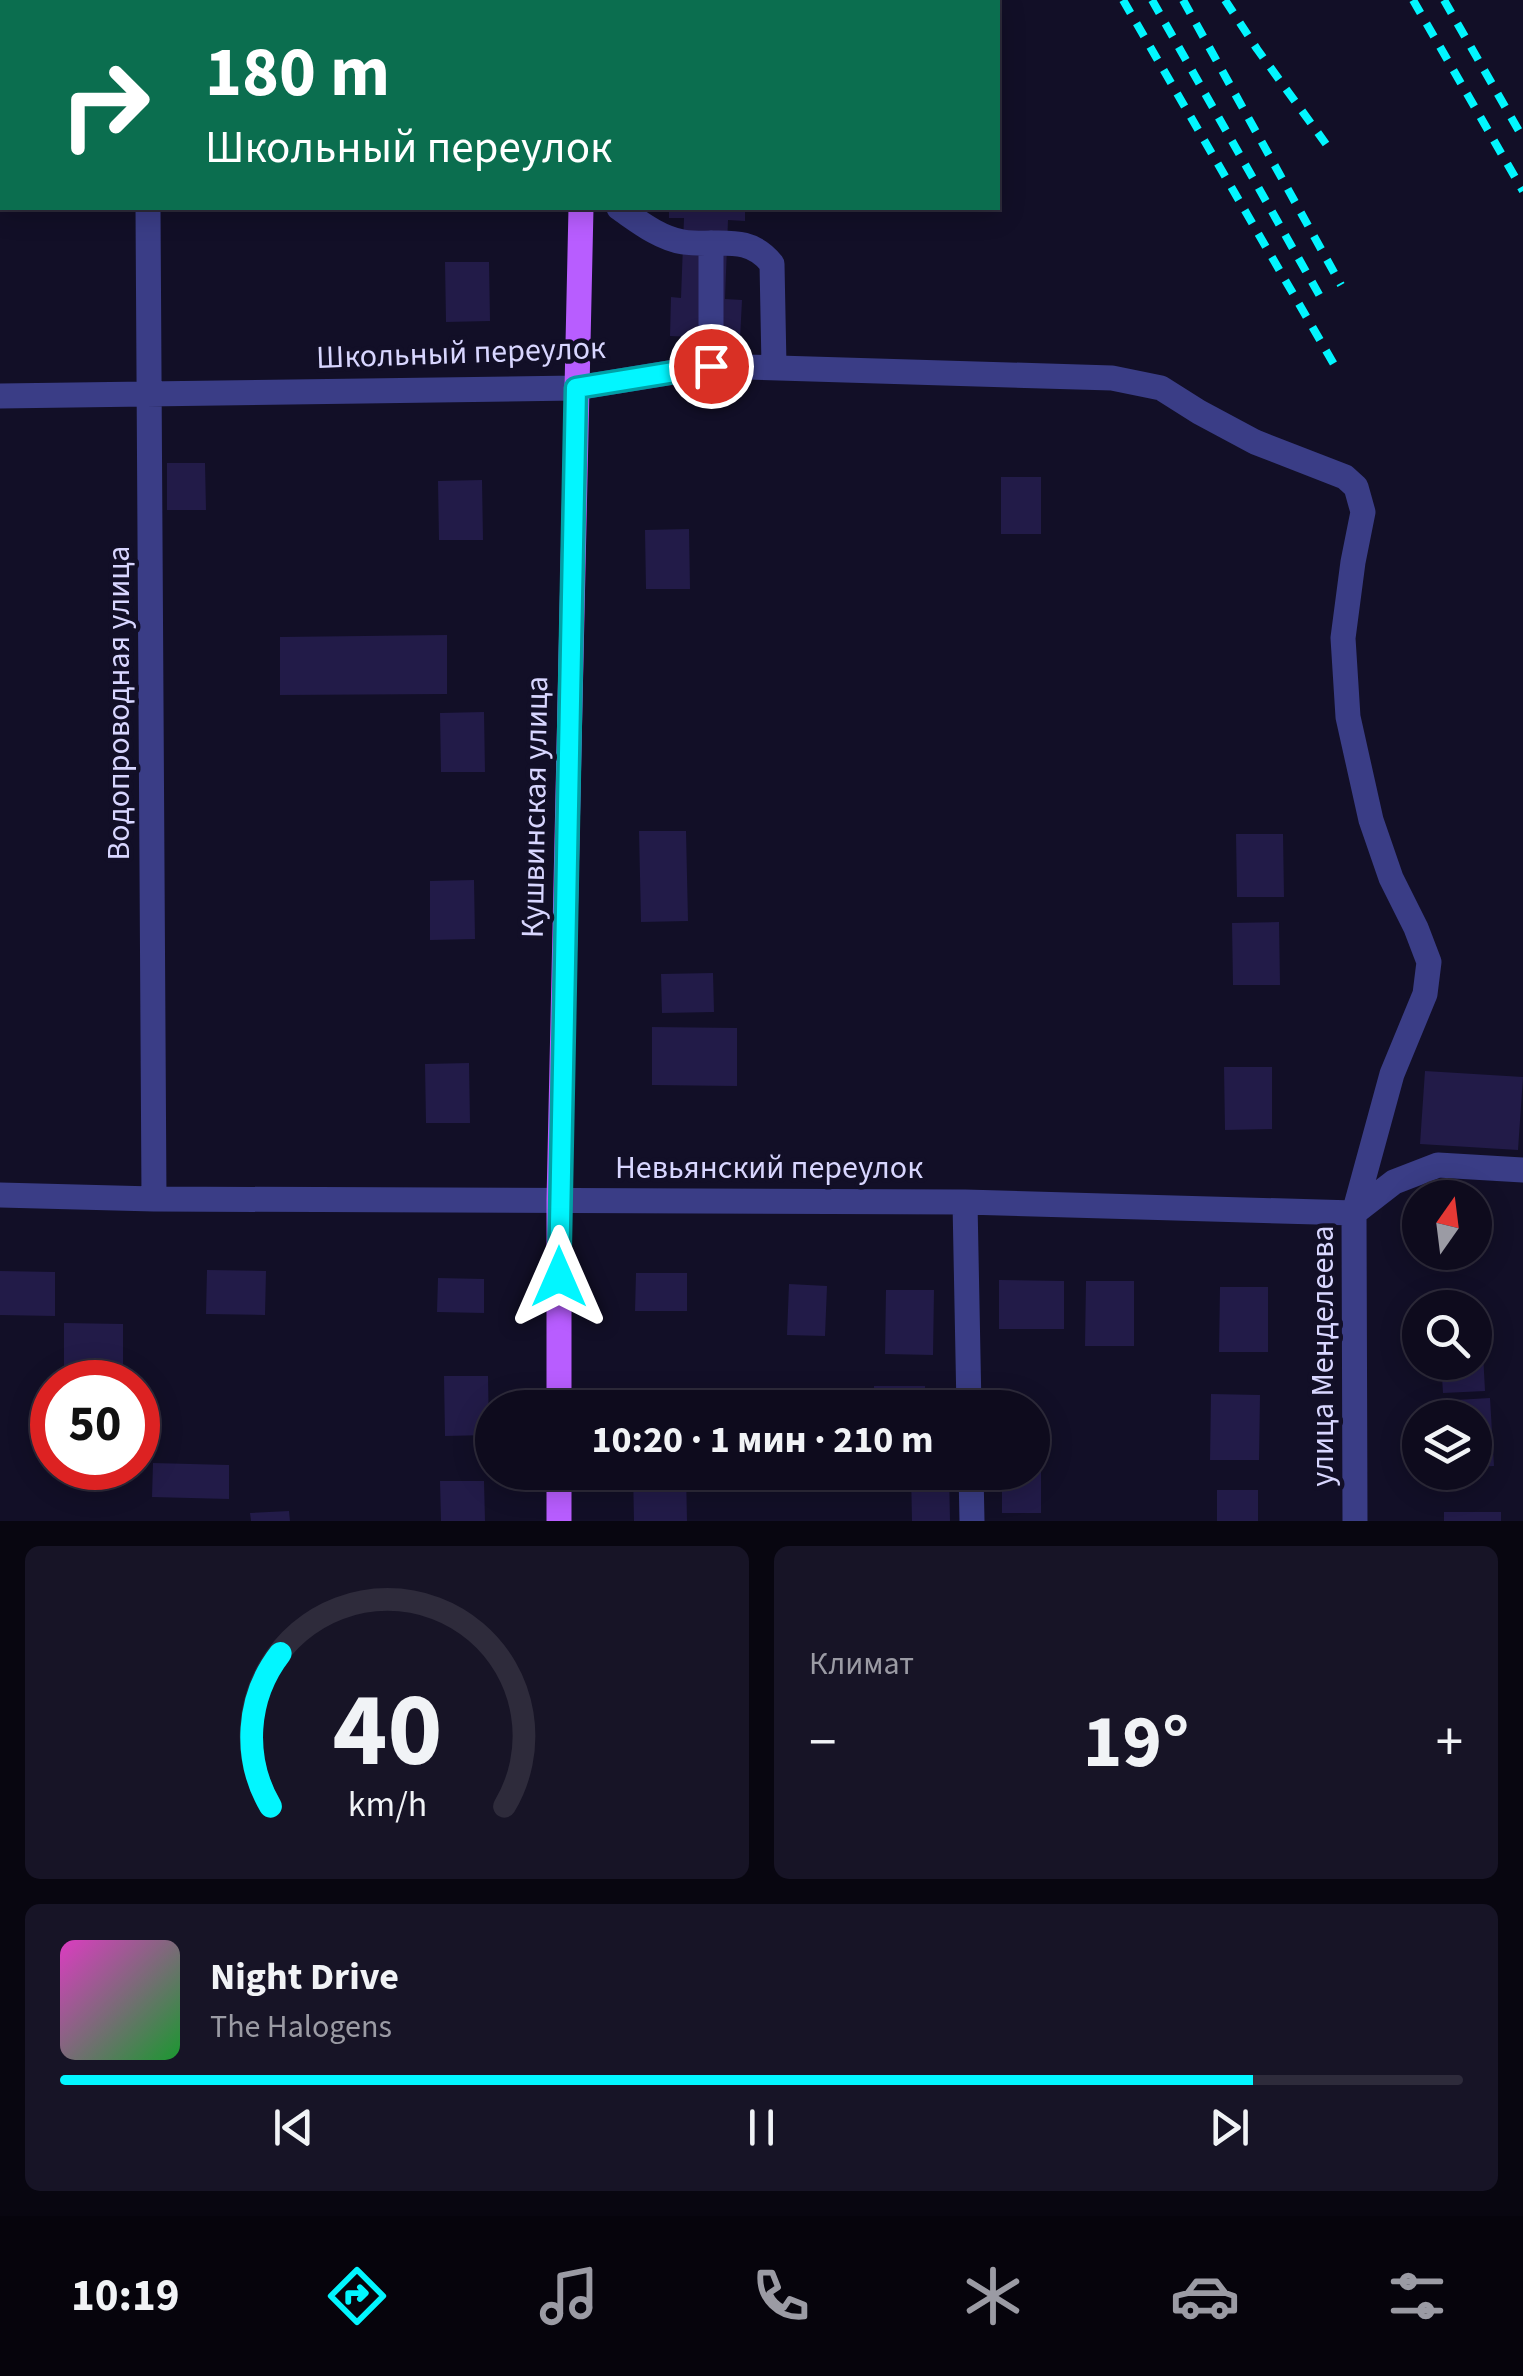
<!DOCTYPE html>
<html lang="ru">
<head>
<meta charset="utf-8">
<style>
	body { margin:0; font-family:"Source Sans 3",sans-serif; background:#171426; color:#f1f3f6; height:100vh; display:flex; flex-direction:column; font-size:38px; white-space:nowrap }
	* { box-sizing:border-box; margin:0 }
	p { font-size:32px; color:#9b9ba4 }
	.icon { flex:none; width:55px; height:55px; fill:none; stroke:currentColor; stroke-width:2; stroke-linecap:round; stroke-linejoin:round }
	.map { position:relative; height:1521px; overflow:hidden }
	.side { display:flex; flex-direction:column; gap:25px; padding:25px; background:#080610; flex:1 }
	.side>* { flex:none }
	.banner { position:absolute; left:0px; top:0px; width:1000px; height:210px; box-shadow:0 5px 25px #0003,0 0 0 2px #2e2b3b; background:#0b6e4f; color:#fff; overflow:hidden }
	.needle { width:65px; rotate:14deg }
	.tools { position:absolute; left:1402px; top:1180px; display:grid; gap:20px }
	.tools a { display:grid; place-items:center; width:90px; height:90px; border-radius:50%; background:#0e0b1d; box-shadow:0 5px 25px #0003,0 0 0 2px #2e2b3b; font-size:50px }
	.speed { position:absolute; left:30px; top:1360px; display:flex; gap:20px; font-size:50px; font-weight:700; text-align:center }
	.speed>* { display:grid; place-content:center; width:130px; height:130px; border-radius:50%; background:#0e0b1d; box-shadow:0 5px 25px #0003,0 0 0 2px #2e2b3b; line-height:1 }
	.speed .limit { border:15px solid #d22; background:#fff; color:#111 }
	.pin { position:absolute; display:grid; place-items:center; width:85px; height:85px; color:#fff; margin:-42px; border:5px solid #fff; border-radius:50%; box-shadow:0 2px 10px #0007 }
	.me { position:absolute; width:110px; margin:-55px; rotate:0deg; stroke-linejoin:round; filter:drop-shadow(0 0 8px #0008) }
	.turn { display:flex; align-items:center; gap:35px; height:210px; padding:0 40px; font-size:45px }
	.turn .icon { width:130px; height:130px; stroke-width:2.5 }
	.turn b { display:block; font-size:70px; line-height:85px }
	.big { font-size:75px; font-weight:700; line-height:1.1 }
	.side .tile { flex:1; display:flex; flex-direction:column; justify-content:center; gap:15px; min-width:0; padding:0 35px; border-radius:15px; background:#171426 }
	.side .dial { align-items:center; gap:0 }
	.dial svg { height:260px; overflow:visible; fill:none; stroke:#2e2b3b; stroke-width:7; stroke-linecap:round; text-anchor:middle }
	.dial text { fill:#f1f3f6; stroke:none }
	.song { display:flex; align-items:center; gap:30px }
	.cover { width:120px; height:120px; border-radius:15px; background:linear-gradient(135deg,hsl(310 70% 55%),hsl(130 70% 35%)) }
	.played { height:10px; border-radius:5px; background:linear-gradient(90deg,#02f6ff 85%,#2e2b3b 85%) }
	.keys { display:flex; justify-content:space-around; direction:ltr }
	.heat { display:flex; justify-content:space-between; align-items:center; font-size:55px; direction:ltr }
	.side .tiles { flex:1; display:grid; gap:25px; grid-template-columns:1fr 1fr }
	.tile:last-child { grid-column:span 2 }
	.trip { position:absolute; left:475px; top:1390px; width:575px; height:100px; border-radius:50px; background:#0e0b1d; box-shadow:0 5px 25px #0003,0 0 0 2px #2e2b3b; font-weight:700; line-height:100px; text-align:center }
	.tab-bar { display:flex; height:160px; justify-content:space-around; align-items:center; background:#06040c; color:#9b9ba4 }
	.tab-bar .icon { width:70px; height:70px }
	.tab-bar .current { color:#02f6ff }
	.tab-bar b { font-size:45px; color:#f1f3f6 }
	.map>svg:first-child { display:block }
	.building { fill:#221b48 }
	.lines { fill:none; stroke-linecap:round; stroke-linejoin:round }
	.minor { stroke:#3a3d86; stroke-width:25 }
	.major { stroke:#b85dff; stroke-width:25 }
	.rail { stroke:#02f6ff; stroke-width:8; stroke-dasharray:15 12; stroke-linecap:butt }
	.route-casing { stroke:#01a0a6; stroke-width:25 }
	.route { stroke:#02f6ff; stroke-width:18 }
	.labels { text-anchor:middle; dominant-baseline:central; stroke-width:9; stroke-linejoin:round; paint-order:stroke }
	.street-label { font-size:32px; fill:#d8d6ff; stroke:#120f27 }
</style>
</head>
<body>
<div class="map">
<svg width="1523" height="1521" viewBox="0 0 1523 1521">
	<rect width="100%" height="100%" fill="#120f27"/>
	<path class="building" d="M669 208H745V221L728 220 725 299 742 300 740 339 670 336 671 297 681 298 684 218H669Z
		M445 262H489L490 321 446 322Z
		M167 463H205L206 510H167Z
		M1001 477H1041V534H1001Z
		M482 480 483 540H439L438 481Z
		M689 529 690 589H646L645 530Z
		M447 635V694L280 695V637Z
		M484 712 485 772H441L440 713Z
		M639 831H686L688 921 641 922Z
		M1236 834H1283L1284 897H1237Z
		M474 880 475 939 430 940V881Z
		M1279 922 1280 985H1233L1232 923Z
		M713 973 714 1012 662 1013 661 974Z
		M652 1027 737 1028V1086L652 1085Z
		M469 1063 470 1123H426L425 1064Z
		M1224 1067H1272V1129L1225 1130Z
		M1425 1071 1523 1077 1518 1150 1420 1144Z
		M207 1270 266 1271 265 1315 206 1314Z
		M0 1271 55 1272V1316L0 1315Z
		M636 1273H687V1311H635Z
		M438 1278 484 1279V1313L437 1312Z
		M999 1280 1064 1281V1329H999Z
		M1086 1281H1134V1346H1085Z
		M789 1284 827 1286 825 1336 787 1335Z
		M1220 1287H1268V1352H1219Z
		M886 1290H934L933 1355 885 1354Z
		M64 1323 123 1324V1368L64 1367Z
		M1475 1334H1482L1485 1391 1443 1393 1441 1362H1475Z
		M444 1376H488L489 1435 445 1436Z
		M874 1386H925V1408H873Z
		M1211 1394 1260 1395 1259 1460H1210Z
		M1490 1398 1494 1466 1475 1467V1418H1440L1439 1401Z
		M1032 1461H1041V1513H1002V1472H1032Z
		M153 1463 229 1465V1499L152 1497Z
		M633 1472H686L687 1521H634Z
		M949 1472 950 1521H912L911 1473Z
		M440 1481H484L485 1521H441Z
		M1217 1490H1258V1521H1217Z
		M289 1511 290 1521H251L250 1513Z
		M1444 1512H1501V1521H1444Z"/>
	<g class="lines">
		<path class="minor" d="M146 0V2
			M148 208 154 1199
			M619 208C638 221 659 238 683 242 717 247 748 233 772 264L774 366
			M711 243V366
			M0 396 576 388 711 366 1112 378 1161 388 1199 412 1255 442 1345 477 1356 487 1363 512 1353 562 1343 638 1348 717 1371 820 1391 878 1416 928 1429 962 1425 994 1392 1074 1354 1213 1355 1521
			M0 1195 154 1199 965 1202 1354 1213 1394 1182 1438 1165 1523 1170
			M965 1202 969 1408
			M971 1472 972 1521"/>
		<path class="major" d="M585 2V0
			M559 1408V1200L581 208
			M559 1521V1472"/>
		<path class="rail" d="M1123 0 1339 373
			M1152 0 1321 298
			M1183 0 1341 285
			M1225 0 1257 49 1326 144
			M1413 0 1523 191
			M1444 0 1523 138"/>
	</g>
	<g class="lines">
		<g class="route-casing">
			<path id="route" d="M559 1277 576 388 711 366"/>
		</g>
		<use href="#route" class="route"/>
	</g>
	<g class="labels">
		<g class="street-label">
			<text transform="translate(461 353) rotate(-2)">Школьный переулок</text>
			<text transform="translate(119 703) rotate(-90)">Водопроводная улица</text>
			<text transform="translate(535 807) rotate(-89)">Кушвинская улица</text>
			<text x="769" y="1168">Невьянский переулок</text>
			<text transform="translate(1323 1356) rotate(-90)">улица Менделеева</text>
		</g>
	</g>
</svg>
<div class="tools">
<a><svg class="needle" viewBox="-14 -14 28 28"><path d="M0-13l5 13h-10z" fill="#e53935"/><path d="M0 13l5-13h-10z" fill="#9b9ba4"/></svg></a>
<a><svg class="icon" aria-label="search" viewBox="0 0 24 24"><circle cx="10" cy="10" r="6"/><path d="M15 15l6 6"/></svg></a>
<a><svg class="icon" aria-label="layers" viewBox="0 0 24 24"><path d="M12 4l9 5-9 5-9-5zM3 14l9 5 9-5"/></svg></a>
</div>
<div class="speed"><div class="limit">50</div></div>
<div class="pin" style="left:711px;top:366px;background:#d93025"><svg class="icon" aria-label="arrive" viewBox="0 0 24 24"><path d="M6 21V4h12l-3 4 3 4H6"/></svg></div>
<svg class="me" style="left:559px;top:1277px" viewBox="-20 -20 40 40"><path d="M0-17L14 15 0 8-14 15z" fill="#02f6ff" stroke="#fff" stroke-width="4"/></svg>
<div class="trip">10:20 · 1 мин · 210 m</div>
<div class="banner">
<div class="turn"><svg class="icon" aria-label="right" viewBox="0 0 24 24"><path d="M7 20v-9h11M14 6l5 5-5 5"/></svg><div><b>180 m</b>Школьный переулок</div></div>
</div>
</div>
<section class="side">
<div class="tiles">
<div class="tile dial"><svg viewBox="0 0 100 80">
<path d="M14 69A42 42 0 1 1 86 69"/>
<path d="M14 69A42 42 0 0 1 17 22" stroke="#02f6ff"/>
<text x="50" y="56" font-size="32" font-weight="700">40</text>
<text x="50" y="72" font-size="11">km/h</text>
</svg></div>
<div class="tile"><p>Климат</p>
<div class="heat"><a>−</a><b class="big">19°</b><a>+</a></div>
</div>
<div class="tile">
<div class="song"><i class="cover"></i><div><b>Night Drive</b><p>The Halogens</p></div></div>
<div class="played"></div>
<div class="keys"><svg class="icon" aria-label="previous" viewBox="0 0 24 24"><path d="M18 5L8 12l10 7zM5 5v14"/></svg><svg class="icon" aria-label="pause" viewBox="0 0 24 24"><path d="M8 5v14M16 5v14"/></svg><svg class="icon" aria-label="next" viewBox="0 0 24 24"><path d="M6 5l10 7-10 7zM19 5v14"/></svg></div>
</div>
</div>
</section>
<nav class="tab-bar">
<b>10:19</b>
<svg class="icon current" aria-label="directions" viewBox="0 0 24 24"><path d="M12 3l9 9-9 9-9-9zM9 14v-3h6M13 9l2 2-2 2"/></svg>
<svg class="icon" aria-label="music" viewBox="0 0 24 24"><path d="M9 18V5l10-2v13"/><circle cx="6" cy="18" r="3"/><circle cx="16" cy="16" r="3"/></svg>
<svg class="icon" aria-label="phone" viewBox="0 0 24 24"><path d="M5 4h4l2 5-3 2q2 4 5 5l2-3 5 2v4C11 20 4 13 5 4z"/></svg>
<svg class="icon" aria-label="climate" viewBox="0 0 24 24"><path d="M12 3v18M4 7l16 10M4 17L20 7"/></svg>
<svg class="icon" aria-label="car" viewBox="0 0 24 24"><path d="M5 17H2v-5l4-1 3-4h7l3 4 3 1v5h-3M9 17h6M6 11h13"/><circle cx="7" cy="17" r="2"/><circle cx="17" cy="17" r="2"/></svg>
<svg class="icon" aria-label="filters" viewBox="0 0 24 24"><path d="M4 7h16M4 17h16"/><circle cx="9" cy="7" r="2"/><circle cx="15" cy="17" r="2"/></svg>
</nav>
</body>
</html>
